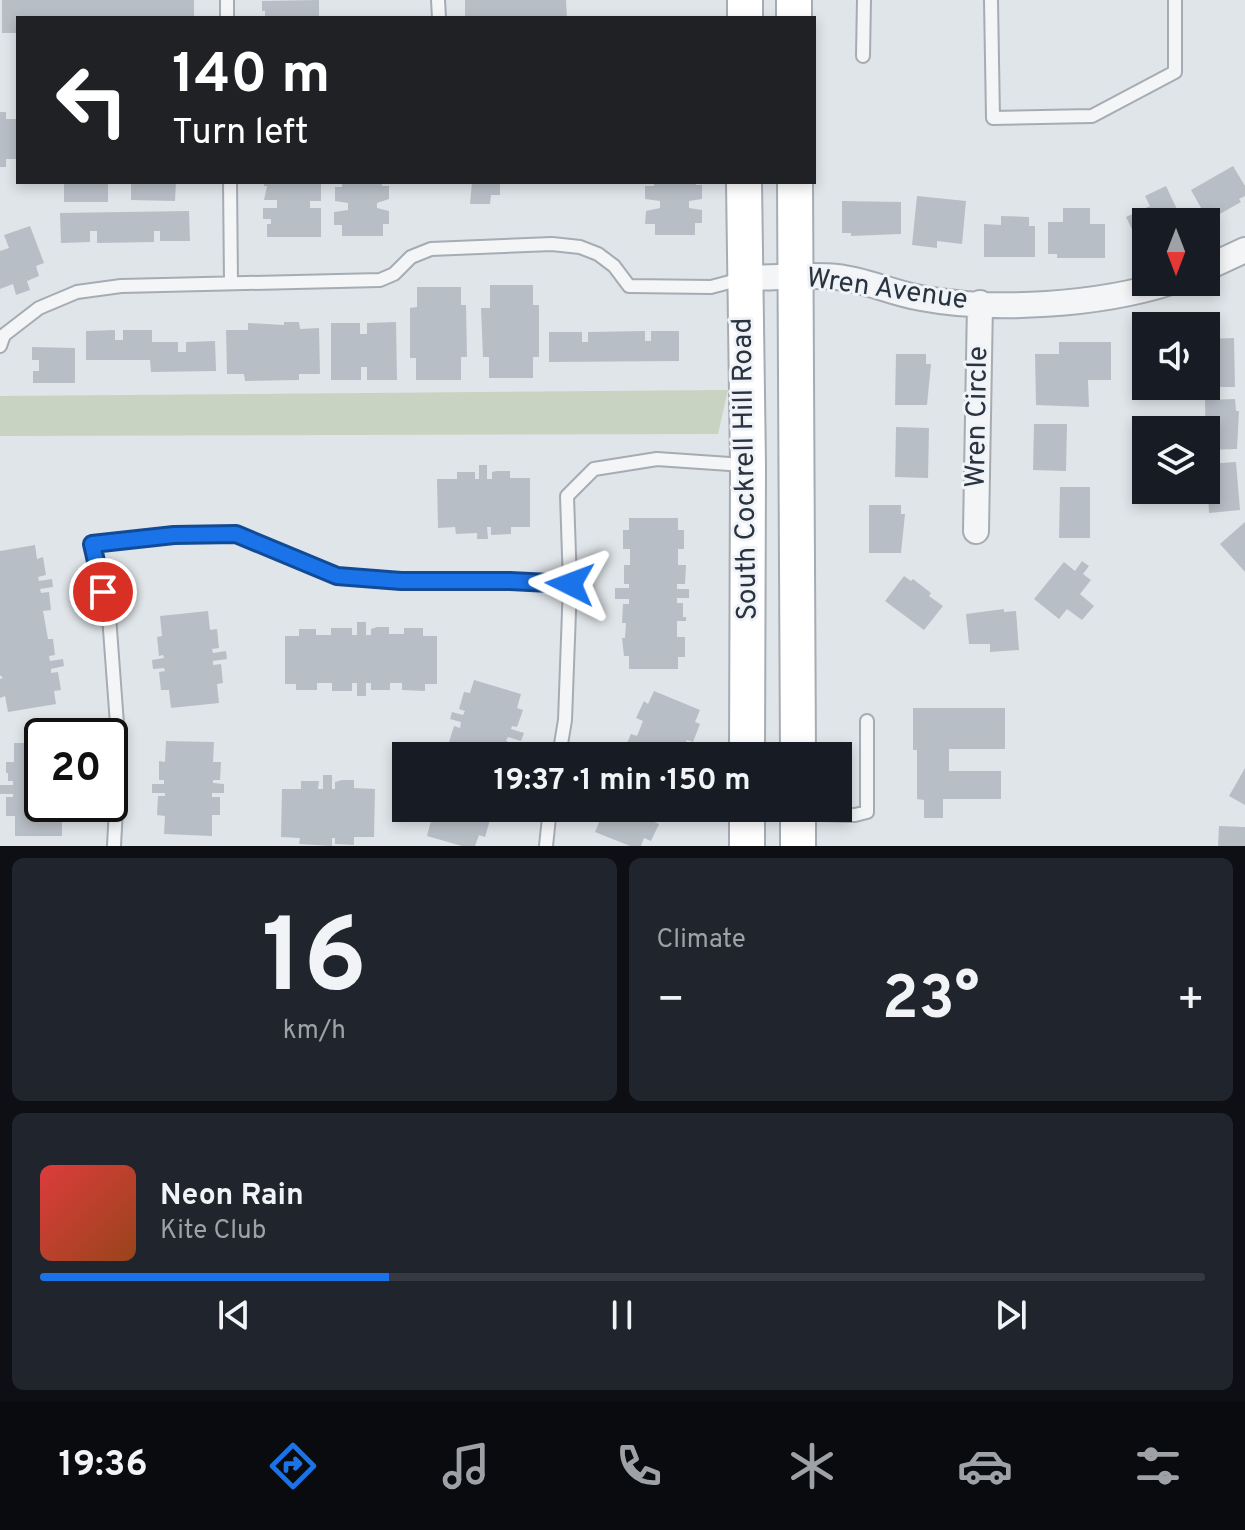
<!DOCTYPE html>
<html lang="en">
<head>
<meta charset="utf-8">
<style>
	body { margin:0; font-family:Overpass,sans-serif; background:#20242c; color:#f1f3f6; height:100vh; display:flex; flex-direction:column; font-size:30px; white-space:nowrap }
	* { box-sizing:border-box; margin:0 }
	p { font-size:26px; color:#9ea1a6 }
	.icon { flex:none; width:44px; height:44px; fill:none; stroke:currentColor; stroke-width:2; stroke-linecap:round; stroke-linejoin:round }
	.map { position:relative; height:846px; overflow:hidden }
	.side { display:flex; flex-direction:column; gap:12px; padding:12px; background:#0d0f14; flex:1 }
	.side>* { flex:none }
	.guide { position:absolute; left:16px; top:16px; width:800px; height:168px; border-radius:0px; box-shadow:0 4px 12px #0003; background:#202124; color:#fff; overflow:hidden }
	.needle { width:52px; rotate:180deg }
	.tools { position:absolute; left:1132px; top:208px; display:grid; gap:16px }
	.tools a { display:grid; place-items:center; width:88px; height:88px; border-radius:0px; background:#171b24; box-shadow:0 4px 12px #0003; font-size:40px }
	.speed { position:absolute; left:24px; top:718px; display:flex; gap:16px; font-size:40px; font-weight:700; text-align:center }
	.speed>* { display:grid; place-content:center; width:104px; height:104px; border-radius:50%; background:#171b24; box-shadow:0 4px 12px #0003; line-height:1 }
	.speed .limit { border:4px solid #111; border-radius:12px; background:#fff; color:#111 }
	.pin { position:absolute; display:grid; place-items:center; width:68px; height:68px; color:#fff; margin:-34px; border:4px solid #fff; border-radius:50%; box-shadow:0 2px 8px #0007 }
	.me { position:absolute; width:88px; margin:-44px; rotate:273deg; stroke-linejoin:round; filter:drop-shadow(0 0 6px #0008) }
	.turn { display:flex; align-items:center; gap:28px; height:168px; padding:0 24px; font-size:36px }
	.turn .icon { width:104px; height:104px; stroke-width:2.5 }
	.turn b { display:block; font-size:56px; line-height:68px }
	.big { font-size:60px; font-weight:700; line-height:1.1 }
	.side .tile { flex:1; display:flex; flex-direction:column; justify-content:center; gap:12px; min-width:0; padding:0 28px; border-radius:12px; background:#20242c }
	.side .dial { align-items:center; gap:0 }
	.dial b { font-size:104px; line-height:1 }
	.song { display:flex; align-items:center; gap:24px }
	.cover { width:96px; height:96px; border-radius:12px; background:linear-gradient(135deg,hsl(0 70% 55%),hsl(20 70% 35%)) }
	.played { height:8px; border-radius:4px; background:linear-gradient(90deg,#1a73e8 30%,#363941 30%) }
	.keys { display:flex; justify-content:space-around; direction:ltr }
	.heat { display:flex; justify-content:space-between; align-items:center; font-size:44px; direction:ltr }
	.side .tiles { flex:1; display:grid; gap:12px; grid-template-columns:1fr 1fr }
	.tile:last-child { grid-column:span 2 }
	.trip { position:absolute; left:392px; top:742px; width:460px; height:80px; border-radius:0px; background:#171b24; box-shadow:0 4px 12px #0003; font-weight:700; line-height:80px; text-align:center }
	.tabs { display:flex; height:128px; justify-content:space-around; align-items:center; background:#090b0e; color:#9ea1a6 }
	.tabs .icon { width:56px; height:56px }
	.tabs .on { color:#1a73e8 }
	.tabs b { font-size:36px; color:#f1f3f6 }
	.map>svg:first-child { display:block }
	.green { fill:#c8d3c1 }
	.building { fill:#b8bec6 }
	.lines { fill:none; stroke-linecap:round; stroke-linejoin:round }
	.lane-casing { stroke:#a5acb3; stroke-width:16 }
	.street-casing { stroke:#a5acb3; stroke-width:28 }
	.secondary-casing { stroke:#a5acb3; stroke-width:38 }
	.lane { stroke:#f3f5f7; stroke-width:12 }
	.street { stroke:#f3f5f7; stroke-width:24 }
	.secondary { stroke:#fff; stroke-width:34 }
	.route-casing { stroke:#114b97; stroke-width:20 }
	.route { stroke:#1a73e8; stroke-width:14 }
	.labels { text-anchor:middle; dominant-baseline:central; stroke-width:6; stroke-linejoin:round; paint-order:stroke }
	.street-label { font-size:28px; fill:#293440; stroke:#f0f3f7 }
</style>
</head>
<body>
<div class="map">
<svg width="1245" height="846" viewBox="0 0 1245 846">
	<rect width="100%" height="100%" fill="#e0e5e9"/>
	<path class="green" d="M728 390 718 434 0 436V396Z"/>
	<path class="building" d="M2 0H194V18H18V33H2Z
		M319 0V18H265V11H262V1Z
		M465 0H566L567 18H465Z
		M0 112H6V119H18L17 159H6V167H0Z
		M1233 166 1245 186V196L1239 199 1241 202 1220 214 1218 211 1206 217 1191 190Z
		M64 182H108V202H64Z
		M131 182H176L175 201 131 200Z
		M264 182H321V201H310V208H321V237H267V224H271V219H263V208H277V200H264L267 186H264Z
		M342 182H382V186H389V199L377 203V208L389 211V224H383V236H342V225H334V212L348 210V203L335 201V187H342Z
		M472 182H500V195H491L490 204H470Z
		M654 182H696V185H702V199L689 201V208L702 210V223H695V235H655V224H645L646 211 660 208V201L645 199V186H654Z
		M1166 186 1183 222H1146V243L1140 246 1126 217 1150 206 1145 196Z
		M917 196 966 201 962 244 937 241V248L912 245Z
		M842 201 901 202V234L851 236V233H842Z
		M1063 208H1090V224H1105V258H1057V254H1048V222H1063Z
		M189 211 190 241H160V231H154V242L97 243V231H90V242L61 243 60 213Z
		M1001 216 1029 217V226H1035V257H984V224L1001 225Z
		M30 226 44 263 36 266 39 276 27 281 30 290 16 295 13 284 0 289V251L9 248 4 235Z
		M490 285H533V305H539V357H533V378H489V357H483L481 308H490Z
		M417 287H461V305H466L467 357H461V380H416V358H410V308L417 307Z
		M284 322H299L300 329 319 328 320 374H299V380L245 381 244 374H227L226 330H248V323L284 325Z
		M396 322 397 380H367V367H361V380H331V323H360V334H367V323Z
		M115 330V340H123V330H152V342H178V352H186V342L215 341 216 371 151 372 150 360H86V331Z
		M645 331V341H651V331H679V361L549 362V332H582V342H588V332Z
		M1234 338 1235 387H1206V339Z
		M1059 342H1111V380H1088L1089 407 1036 405 1035 354H1059Z
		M32 347 75 348V383H33V371H39V360H32Z
		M896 354H926V364H931L927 405H895Z
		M1235 399 1236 411H1239L1237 449 1206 450 1205 400Z
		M1034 424H1067L1066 471 1033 470Z
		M896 427 929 428 928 478 895 477Z
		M1236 462 1240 510 1209 513 1206 464Z
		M479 465H487V479H492V472L497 471H510V478H530V527H511V534L491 535V527H487L488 539H477V533L456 534 455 527 438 528 437 479H457V472H475V479H479Z
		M1060 487H1090V538H1059Z
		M869 505H901V514H905L901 553H869Z
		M629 518H678V530H684V549H678V565H686L685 584H677V589H689V598H677V603H683V617H686V621H677V637H685V657H678V669H629V656H624L622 638H625L626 623H622L623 604H629V599H615V588H629V584H624V565H630V549H623V530H629Z
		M1245 522V572L1220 544Z
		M35 545 37 559 43 557 46 575 38 577 39 581 52 579 53 587 40 589 41 593 49 592 51 610 43 611 48 639H53L55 655 49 656 50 661 63 659 64 666 51 669V673L58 672 61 690 54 691 56 704 8 712 5 696 0 698V679L3 678 0 675V551Z
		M1082 561 1089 566 1083 574 1091 580 1080 594 1094 606 1082 620 1067 609 1059 619 1034 599 1064 562 1075 571Z
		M904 576 911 581 913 579 931 593 929 596 943 606 924 630 885 601Z
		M1004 609V612L1016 611 1019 650 990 652V644H969L966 614Z
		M208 611 210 630 217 629 219 648 212 649 213 653 226 651 227 659 213 661V665L221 664 223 683 217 684 219 703 171 708 169 690H161L159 672 165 671 164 668 153 669 152 660 164 658 163 655 159 656 157 637 162 636 160 616Z
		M357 622H366V635H371V629L377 627H389V634H404V628H423V636H437V684H425V691L402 690V683H390V690H371V683H366V696H357V683H352V691H332V683H317V690H296V684H285V636H299V629H316V635H331V628H352V635H357Z
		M474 680 521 694 517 708 523 710 517 727 512 726 511 729 524 733 521 741 508 737 506 741 514 744 510 756H451L454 744 449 742 454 726 460 728 461 722 450 719 452 712 463 715 465 711 459 709 464 692 470 693Z
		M654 691 700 710 695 722 700 724 693 742 687 740 680 756H628L629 753 624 750 631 734 637 736 643 721 636 718 644 701 648 704Z
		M913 708H1005V749H949V771H1001V799H943V818H924V800L917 799V750H913Z
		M166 741 214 742 213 762H221L220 780H213V783L224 784V793H212V797H220V815H212V836L164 834 165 816 157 815 158 796H165V793H152V784H164V780H159V761L165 762Z
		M14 743H42V804H68V817H62V836H15V816H6V797H13V794H0V785H13V781H8V773H6V762H14Z
		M1245 768V805L1229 796Z
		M323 775H332V789H335V782L342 780H354V788L375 789 374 837H354V845L335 844V838H332V846L299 844 300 838 281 837 282 789H301V781H319L318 789H323Z
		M429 808H495L500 810 498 818 484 815 483 818 490 820 485 837 479 835 475 846H462L427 836 431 821 425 820Z
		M598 808H658L652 821 659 824 651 841 644 838 641 846H630L595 832 600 820 594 817Z
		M1219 826 1245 827V846H1218Z"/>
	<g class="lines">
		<g class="lane-casing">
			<path id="lane" d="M227 0V18
				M438 0 439 18
				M991 0 993 118 1092 116 1175 72V0
				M863 56 864 0
				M230 182 231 282
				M0 346 4 335 39 308 77 292 121 286 380 280 394 274 411 257 431 249 552 244 580 247 598 254 614 266 629 286 711 287 741 279
				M559 756 565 720 570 584
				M750 812 855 815 867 812V721
				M114 846 119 751 109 616 92 544 174 535 236 534 337 576 401 581H510L570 584 567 496 594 469 657 459 744 465
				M546 846 550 808"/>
		</g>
		<g class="street-casing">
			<path id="street" d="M1206 268 1245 250
				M744 278C775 278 807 274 837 277 866 280 892 293 921 298 994 312 1100 305 1171 282
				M976 531 980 303"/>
		</g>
		<g class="secondary-casing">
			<path id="secondary" d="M794 0V18
				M745 18V0
				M744 182 748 465 747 756
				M795 182 798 756
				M798 808V846
				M747 846V808"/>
		</g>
		<use href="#lane" class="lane"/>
		<use href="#street" class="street"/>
		<use href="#secondary" class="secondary"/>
	</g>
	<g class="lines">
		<g class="route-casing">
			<path id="route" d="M103 592 92 544 174 535 236 534 337 576 401 581H510L570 584"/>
		</g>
		<use href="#route" class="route"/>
	</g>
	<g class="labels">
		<g class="street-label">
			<text transform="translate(887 290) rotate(8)">Wren Avenue</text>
			<text transform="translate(978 417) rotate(-89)">Wren Circle</text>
			<text transform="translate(746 469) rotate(-91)">South Cockrell Hill Road</text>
		</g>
	</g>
</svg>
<div class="tools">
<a><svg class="needle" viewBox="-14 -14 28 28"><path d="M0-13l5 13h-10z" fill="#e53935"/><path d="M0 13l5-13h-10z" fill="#9ea1a6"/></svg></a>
<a><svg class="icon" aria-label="sound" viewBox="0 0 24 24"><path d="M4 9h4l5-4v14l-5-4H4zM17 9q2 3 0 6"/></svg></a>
<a><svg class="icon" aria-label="layers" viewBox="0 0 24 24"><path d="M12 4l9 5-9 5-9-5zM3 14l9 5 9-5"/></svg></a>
</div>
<div class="speed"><div class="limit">20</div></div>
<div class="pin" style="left:103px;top:592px;background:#d93025"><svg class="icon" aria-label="arrive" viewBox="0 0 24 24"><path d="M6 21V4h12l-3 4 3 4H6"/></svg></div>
<svg class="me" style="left:570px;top:584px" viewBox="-20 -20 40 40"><path d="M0-17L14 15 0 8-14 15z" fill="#1a73e8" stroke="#fff" stroke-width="4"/></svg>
<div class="trip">19:37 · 1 min · 150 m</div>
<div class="guide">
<div class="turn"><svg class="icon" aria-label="left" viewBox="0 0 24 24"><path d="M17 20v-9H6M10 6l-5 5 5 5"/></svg><div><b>140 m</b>Turn left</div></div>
</div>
</div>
<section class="side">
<div class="tiles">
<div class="tile dial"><b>16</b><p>km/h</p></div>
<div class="tile"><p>Climate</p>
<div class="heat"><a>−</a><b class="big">23°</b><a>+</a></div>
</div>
<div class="tile">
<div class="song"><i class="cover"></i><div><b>Neon Rain</b><p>Kite Club</p></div></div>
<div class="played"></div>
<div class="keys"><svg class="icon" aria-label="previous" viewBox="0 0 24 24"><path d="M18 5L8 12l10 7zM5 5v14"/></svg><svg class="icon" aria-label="pause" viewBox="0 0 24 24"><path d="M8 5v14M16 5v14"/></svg><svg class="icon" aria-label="next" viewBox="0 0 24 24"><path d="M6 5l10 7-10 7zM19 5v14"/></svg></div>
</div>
</div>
</section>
<nav class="tabs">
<b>19:36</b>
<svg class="icon on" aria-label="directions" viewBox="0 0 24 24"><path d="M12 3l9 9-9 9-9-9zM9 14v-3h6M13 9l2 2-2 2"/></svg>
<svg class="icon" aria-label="music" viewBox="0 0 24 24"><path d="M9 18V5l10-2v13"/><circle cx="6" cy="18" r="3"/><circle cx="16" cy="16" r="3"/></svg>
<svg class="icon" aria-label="phone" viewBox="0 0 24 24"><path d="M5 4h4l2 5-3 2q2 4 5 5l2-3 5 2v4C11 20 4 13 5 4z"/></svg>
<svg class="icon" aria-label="climate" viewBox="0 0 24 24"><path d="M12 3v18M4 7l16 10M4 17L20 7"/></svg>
<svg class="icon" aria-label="car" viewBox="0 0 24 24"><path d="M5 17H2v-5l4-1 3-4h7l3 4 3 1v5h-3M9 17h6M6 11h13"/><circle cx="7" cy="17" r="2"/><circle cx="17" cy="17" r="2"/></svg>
<svg class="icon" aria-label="filters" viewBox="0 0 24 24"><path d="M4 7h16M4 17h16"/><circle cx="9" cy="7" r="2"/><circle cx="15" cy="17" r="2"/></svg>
</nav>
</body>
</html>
